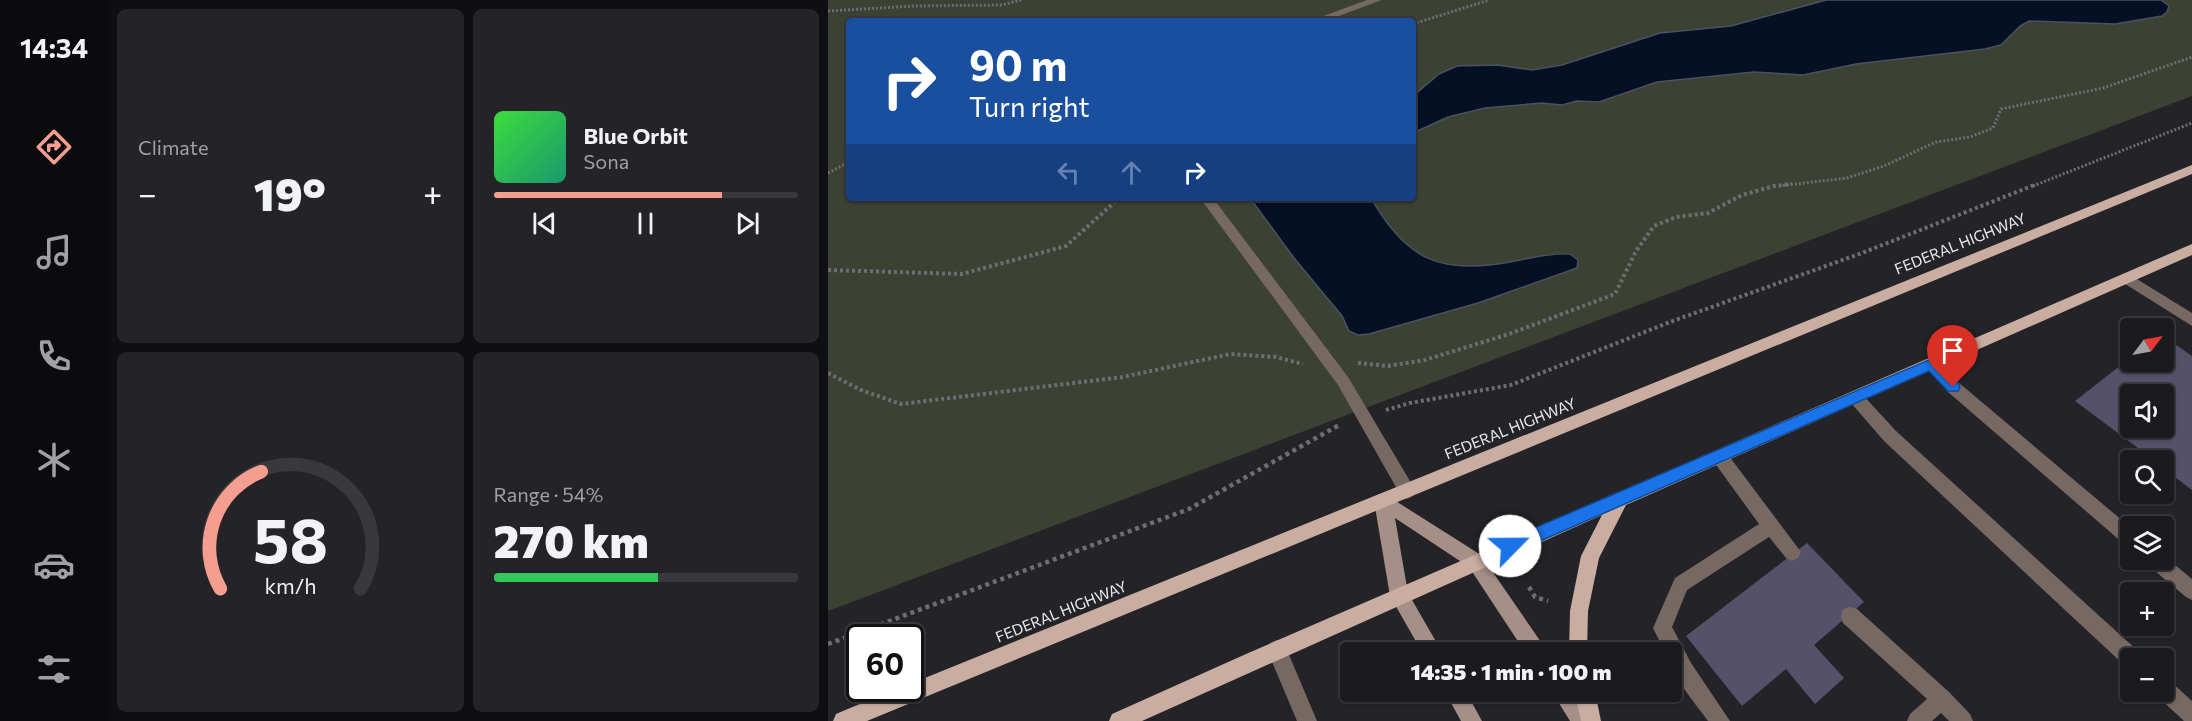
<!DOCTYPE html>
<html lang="en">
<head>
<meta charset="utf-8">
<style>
	body { margin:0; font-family:Commissioner,sans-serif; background:#242327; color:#f1f3f6; height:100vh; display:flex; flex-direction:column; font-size:22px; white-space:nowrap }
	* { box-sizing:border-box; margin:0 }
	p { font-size:20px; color:#a0a1a4 }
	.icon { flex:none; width:33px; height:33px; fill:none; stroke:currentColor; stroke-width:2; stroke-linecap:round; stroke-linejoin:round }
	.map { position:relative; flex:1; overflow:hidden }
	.drawer { display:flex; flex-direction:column; gap:9px; padding:9px; background:#0f0e10; width:720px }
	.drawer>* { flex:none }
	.guide { position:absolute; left:18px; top:18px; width:570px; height:183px; border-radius:6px; box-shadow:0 2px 4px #0004,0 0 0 2px #39383c; background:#1a4fa0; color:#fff; overflow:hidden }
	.needle { width:39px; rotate:58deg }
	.tools { position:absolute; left:1292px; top:318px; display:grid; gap:12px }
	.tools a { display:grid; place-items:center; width:54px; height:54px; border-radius:6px; background:#1b1a1e; box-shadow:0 2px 4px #0004,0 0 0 2px #39383c; font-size:30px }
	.speed { position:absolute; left:18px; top:624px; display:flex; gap:12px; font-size:30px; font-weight:700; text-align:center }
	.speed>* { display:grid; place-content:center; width:78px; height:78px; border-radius:50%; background:#1b1a1e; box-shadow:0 2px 4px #0004,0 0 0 2px #39383c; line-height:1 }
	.speed .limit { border:3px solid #111; border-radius:9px; background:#fff; color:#111 }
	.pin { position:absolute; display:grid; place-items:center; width:51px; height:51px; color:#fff; margin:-62px -26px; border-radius:50% 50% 50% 0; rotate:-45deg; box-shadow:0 0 6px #0007 }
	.pin .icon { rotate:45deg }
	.me { position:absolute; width:66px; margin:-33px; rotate:67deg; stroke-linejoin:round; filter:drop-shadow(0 0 4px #0008) }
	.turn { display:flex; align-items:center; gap:21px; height:126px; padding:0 24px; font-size:27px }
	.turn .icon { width:78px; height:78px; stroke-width:2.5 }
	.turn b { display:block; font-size:42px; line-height:51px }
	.lanes { display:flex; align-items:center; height:57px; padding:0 24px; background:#0003; justify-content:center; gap:30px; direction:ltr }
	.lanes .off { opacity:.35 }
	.big { font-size:45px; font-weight:800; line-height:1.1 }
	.drawer .card { flex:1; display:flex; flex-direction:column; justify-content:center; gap:9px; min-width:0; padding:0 21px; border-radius:9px; background:#242327 }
	.drawer .dial { align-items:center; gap:0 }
	.dial svg { height:156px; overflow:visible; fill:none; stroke:#39383c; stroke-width:7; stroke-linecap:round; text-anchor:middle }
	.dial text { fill:#f1f3f6; stroke:none }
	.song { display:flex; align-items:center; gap:18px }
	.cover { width:72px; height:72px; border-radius:9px; background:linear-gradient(135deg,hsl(120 70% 55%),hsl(160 70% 35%)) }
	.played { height:6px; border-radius:3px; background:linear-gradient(90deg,#f59d8e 75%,#39383c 75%) }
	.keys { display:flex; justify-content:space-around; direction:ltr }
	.heat { display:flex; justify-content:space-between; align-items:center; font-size:33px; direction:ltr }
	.charge { height:9px; border-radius:4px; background:linear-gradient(90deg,#34c759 54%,#39383c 0) }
	.drawer .tiles { flex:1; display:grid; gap:9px; grid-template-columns:repeat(2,1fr) }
	.trip { position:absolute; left:512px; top:642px; width:342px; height:60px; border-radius:6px; background:#1b1a1e; box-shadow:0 2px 4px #0004,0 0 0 2px #39383c; font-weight:800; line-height:60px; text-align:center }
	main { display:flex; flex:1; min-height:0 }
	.dock { display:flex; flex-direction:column; width:108px; justify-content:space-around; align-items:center; background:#0b0a0c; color:#a0a1a4 }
	.dock .icon { width:42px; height:42px }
	.dock .on { color:#f59d8e }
	.dock b { font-size:27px; color:#f1f3f6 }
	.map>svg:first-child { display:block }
	.green { fill:#3b4233; fill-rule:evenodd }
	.water { fill:#061024; stroke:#4a5160; stroke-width:1.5 }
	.building { fill:#56516b; fill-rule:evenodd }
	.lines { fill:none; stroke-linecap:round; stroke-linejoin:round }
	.path-far2 { stroke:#6e6d72; stroke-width:3; stroke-dasharray:2 2; stroke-linecap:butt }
	.path-far1 { stroke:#6e6d72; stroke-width:4; stroke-dasharray:3 3; stroke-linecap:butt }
	.path { stroke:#6e6d72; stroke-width:4.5; stroke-dasharray:4 4; stroke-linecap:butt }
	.service { fill:#766862; fill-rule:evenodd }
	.minor { fill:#766862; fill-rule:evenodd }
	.secondary { fill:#a58f86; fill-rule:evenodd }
	.primary { fill:#c9ada1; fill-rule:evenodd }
	.route { fill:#1a73e8; stroke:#114b97; stroke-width:1.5 }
	.labels { text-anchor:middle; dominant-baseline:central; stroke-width:6; stroke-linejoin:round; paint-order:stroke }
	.street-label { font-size:15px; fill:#e9e8ec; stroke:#242328 }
</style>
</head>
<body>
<main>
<nav class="dock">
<b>14:34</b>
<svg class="icon on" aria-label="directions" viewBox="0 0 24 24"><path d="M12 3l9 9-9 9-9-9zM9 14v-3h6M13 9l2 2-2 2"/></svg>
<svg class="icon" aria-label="music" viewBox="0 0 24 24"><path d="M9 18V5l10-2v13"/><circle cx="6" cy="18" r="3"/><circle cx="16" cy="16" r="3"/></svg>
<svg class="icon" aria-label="phone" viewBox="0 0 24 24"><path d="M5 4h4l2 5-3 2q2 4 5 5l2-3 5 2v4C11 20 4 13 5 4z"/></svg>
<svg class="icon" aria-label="climate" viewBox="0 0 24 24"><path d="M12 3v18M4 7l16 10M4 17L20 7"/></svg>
<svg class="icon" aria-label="car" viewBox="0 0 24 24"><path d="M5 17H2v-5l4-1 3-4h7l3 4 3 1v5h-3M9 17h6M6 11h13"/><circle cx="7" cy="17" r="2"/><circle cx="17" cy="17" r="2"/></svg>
<svg class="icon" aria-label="filters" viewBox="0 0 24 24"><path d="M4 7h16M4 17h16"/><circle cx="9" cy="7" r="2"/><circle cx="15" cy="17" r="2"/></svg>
</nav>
<section class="drawer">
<div class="tiles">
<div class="card"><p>Climate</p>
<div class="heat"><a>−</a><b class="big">19°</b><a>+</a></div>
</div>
<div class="card">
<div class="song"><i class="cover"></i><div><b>Blue Orbit</b><p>Sona</p></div></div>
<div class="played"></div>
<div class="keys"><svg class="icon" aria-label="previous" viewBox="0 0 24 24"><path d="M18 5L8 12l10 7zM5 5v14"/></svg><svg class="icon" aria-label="pause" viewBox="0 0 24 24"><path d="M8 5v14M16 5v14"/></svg><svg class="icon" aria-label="next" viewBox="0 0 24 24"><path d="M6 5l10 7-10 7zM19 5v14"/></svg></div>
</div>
<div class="card dial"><svg viewBox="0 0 100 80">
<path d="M14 69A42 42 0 1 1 86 69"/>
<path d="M14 69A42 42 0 0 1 35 9" stroke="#f59d8e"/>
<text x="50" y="56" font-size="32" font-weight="700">58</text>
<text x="50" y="72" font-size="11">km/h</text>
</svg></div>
<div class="card"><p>Range · 54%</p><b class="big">270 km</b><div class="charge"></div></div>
</div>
</section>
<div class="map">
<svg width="1364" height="721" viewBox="0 0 1364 721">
	<rect width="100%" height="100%" fill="#242328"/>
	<path class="green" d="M0 0H1364V96L0 611ZM21 21H585V198H21Z"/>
	<path class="water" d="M998 0H1333L1341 6 1339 12 1334 16 1287 24 1201 21 1192 26 1173 45 1157 49 1028 64 975 75 926 72 829 82 771 102 749 101 734 105 714 103 657 108 620 117 585 133V96L611 74 629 66 670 65 704 70 734 65 832 33 903 26Z
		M422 198H543C578 260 613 275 682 262 702 258 722 253 742 254L750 260 749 268 650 303 541 334 530 335 521 331 514 316 466 258Z"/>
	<path class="building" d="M1335 336 1364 356V490L1335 468V460H1326L1247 401 1302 358V362H1335ZM1302 394H1335V428H1302Z
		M979 543 1036 602 986 645 1016 678 987 704 958 669 914 706 858 636Z"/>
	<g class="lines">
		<path class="path-far2" d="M0 11 87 6 173 5 194 0
			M585 24 661 0
			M0 173 21 162
			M951 186 1019 178 1056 166 1108 142 1142 137 1165 128 1173 109 1275 88 1364 57
			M1205 186 1364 123"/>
		<path class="path-far1" d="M0 270 134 274 238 246 291 198
			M530 363 560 366 597 360 681 334 787 294 808 251 826 226 848 217 880 213 914 195 946 186 964 184
			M0 373 33 390 73 404 295 377 402 354 448 357 475 364
			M558 410 582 403 683 385 842 322 1034 253 1209 184"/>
		<path class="path" d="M701 587 707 597 720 601
			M0 644 361 509 513 424"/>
		<path class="service" d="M539 0H554L497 21H482Z
			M372 198H385L520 377 585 486 587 491 585 496 579 499 573 496 510 385Z
			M1103 358 1108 360 1130 382 1302 527V546L1296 544 1120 392 1095 364 1098 360Z
			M1028 391 1033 393 1068 431 1310 651 1312 658H1302V667L1296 665 1056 441 1023 403 1020 398 1023 393Z
			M892 450 898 452 973 552 970 558 964 561 958 558 941 537 859 590 844 627 863 663 902 721H880C866 701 843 678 843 652H837L825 628 847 578 931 524 886 462 884 457 886 452Z
			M1335 555 1364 579V600L1358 597 1321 566 1318 560H1335Z
			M1022 607 1029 609 1121 692 1142 714 1145 721H1121L1113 713 1104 721H1079L1082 714 1099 699 1015 623 1013 616 1015 609Z
			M449 640 456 643 489 721H469L439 650 442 643Z
			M1335 678 1342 681 1364 701V721H1356L1328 695 1327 692H1335Z"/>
		<path class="minor" d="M1299 273 1364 313V326L1294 282 1292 278 1294 274Z"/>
		<path class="secondary" d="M555 493 653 555 715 645 717 652H697L641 567 567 518 580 593 614 652H594L562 596 546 501 549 495Z
			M617 692H638L654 721H633Z
			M724 692H746L764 721H742Z"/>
		<path class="primary" d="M1364 165V174L39 721H5L8 714 15 711 70 688H82V684Z
			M1364 244V255L798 505 771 558 760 611 759 652H741L742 611 753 556 774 515 314 721H281L284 714 418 654Z
			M747 692H767L773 721H753Z"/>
	</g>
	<path class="route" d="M1103 359 1108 360 1130 383 1132 387 1130 391H1120L1101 371 687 552 682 554 676 552 674 546 676 541Z"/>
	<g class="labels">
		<g class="street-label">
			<text transform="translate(1132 243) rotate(-22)">FEDERAL HIGHWAY</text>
			<text transform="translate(682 428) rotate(-22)">FEDERAL HIGHWAY</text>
			<text transform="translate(233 611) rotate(-22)">FEDERAL HIGHWAY</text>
		</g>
	</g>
</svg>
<div class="tools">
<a><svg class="needle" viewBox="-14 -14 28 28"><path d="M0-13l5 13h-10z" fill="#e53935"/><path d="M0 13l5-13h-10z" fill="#a0a1a4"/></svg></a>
<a><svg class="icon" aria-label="sound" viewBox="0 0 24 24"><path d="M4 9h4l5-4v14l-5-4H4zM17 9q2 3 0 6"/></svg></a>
<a><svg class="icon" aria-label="search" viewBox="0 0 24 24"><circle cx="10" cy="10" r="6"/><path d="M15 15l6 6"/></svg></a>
<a><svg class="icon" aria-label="layers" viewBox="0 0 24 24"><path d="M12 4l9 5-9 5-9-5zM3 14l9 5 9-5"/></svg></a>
<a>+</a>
<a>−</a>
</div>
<div class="speed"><div class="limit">60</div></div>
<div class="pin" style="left:1125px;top:387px;background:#d93025"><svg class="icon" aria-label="arrive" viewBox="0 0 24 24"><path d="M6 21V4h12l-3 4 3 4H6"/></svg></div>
<svg class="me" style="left:682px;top:546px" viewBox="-20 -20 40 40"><circle r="19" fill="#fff"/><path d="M0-13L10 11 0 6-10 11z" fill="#1a73e8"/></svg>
<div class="trip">14:35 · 1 min · 100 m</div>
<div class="guide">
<div class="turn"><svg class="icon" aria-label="right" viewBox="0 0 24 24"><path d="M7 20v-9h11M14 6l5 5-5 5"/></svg><div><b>90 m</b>Turn right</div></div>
<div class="lanes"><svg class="icon off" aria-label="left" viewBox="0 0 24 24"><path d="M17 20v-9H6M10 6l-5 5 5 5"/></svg><svg class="icon off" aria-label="ahead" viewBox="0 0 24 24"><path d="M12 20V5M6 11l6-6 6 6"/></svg><svg class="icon" aria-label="right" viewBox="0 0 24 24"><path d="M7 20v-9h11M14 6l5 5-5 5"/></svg></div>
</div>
</div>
</main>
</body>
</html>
